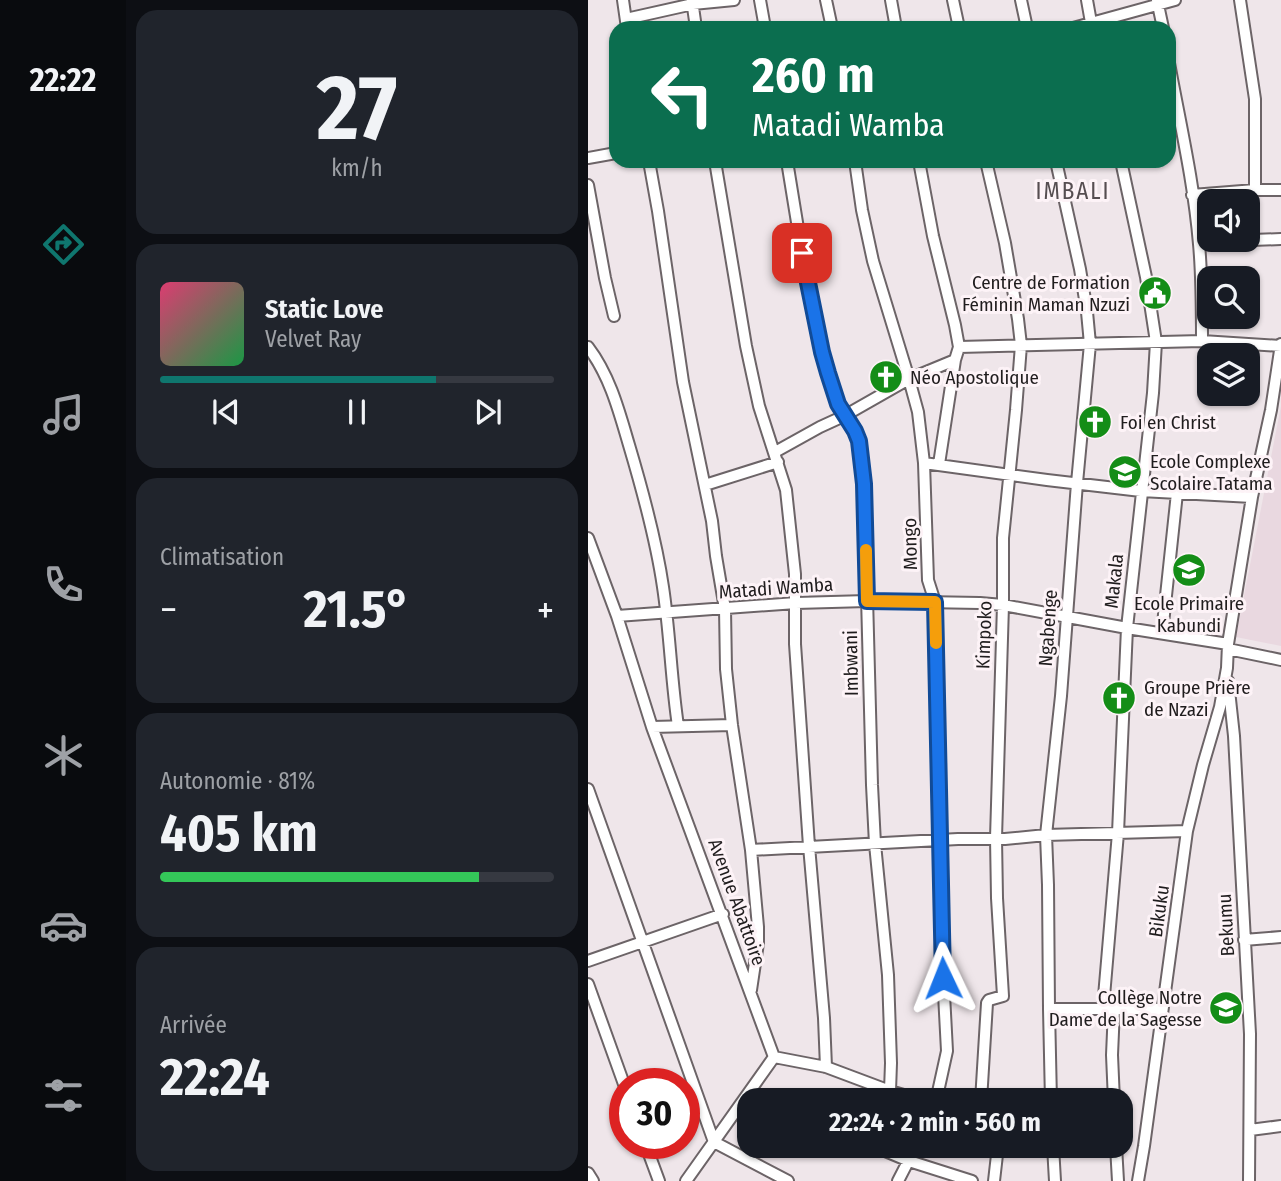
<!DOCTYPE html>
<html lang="fr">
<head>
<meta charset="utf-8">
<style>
	body { margin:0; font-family:"Fira Sans Condensed",sans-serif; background:#20242c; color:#f1f3f6; height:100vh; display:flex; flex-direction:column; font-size:26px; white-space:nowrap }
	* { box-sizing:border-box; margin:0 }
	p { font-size:23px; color:#9ea1a6 }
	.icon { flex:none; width:38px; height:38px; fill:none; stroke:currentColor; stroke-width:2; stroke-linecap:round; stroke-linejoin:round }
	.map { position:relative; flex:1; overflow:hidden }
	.side { display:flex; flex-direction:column; gap:10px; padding:10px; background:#0d0f14; width:462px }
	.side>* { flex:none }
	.banner { position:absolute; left:21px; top:21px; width:567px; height:147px; border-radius:21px; box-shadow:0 2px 5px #0004; background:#0b6e4f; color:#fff; overflow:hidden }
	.tools { position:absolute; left:609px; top:189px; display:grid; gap:14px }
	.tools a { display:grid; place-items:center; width:63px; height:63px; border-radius:14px; background:#171b24; box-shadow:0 2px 5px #0004; font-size:35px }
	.speed { position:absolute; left:21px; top:1068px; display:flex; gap:14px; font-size:35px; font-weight:700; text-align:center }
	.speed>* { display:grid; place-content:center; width:91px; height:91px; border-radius:50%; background:#171b24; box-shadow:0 2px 5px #0004; line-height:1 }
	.speed .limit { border:10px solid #d22; background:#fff; color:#111 }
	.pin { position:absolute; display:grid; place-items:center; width:60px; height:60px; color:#fff; margin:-30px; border-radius:14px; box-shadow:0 4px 10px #0006 }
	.me { position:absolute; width:77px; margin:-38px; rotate:358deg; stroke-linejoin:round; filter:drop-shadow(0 0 5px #0008) }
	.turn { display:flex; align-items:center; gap:24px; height:147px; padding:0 28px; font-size:32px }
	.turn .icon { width:91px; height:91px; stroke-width:2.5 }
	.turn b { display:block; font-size:49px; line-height:60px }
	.big { font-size:52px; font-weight:700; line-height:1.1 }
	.side .card { flex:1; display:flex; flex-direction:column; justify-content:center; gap:10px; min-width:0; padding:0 24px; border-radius:21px; background:#20242c }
	.side .dial { align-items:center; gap:0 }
	.dial b { font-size:91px; line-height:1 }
	.song { display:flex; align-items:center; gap:21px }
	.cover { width:84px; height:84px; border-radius:10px; background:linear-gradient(135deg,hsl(340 70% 55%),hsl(140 70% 35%)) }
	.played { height:7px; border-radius:4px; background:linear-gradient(90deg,#0f766e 70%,#363941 70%) }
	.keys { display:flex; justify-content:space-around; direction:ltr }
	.heat { display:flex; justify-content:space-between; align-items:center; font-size:38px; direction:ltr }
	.charge { height:10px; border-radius:5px; background:linear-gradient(90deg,#34c759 81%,#363941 0) }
	.trip { position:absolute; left:149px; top:1088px; width:396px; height:70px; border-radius:21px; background:#171b24; box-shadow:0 2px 5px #0004; font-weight:700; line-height:70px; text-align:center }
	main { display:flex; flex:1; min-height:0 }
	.tabs { display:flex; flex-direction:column; width:126px; justify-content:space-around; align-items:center; background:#090b0e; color:#9ea1a6 }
	.tabs .icon { width:49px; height:49px }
	.tabs .selected { color:#0f766e }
	.tabs b { font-size:32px; color:#f1f3f6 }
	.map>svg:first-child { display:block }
	.built { fill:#e9d8e0 }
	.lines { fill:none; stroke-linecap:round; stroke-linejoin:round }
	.minor-casing { stroke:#6c6467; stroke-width:14 }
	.minor { stroke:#fff; stroke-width:10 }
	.route-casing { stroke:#114b97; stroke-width:18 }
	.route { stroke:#1a73e8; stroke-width:12 }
	.slow { stroke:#f59e0b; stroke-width:12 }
	.labels { text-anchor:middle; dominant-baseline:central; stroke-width:6; stroke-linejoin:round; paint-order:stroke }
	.poi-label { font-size:19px; fill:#201d1e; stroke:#fdf3f7; text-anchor:start }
	.street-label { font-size:19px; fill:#201d1e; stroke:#fdf3f7 }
	.quarter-label { font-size:23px; letter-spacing:2px; fill:#564e51; stroke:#fdf3f7 }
</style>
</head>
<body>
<main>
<nav class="tabs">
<b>22:22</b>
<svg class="icon selected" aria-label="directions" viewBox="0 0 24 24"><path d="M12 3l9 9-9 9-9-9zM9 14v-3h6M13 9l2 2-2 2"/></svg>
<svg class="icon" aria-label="music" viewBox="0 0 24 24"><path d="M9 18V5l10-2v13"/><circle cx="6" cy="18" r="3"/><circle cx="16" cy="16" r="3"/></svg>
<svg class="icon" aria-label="phone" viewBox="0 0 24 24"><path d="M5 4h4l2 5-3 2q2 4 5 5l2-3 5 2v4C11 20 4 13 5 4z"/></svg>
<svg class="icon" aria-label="climate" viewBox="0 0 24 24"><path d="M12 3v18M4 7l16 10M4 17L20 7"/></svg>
<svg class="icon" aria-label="car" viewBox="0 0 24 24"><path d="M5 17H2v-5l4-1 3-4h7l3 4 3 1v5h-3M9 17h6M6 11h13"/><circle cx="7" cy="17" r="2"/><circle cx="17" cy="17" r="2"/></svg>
<svg class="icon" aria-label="filters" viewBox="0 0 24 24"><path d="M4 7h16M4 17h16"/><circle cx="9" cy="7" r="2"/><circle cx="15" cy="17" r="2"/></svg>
</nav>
<section class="side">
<div class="card dial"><b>27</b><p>km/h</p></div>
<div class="card">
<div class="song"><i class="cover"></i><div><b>Static Love</b><p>Velvet Ray</p></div></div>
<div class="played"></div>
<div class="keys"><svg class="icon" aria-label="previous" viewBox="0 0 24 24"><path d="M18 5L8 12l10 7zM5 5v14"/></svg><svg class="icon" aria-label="pause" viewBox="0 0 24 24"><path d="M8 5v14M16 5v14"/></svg><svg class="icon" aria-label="next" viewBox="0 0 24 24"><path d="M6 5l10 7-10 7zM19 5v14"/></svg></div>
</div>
<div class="card"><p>Climatisation</p>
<div class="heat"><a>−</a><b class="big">21.5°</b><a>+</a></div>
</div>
<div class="card"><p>Autonomie · 81%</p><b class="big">405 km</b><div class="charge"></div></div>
<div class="card"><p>Arrivée</p><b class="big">22:24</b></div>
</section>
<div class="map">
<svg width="693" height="1181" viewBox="0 0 693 1181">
	<rect width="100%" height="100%" fill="#efe6ea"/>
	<path class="built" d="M693 406V646L648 637Z"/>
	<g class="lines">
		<g class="minor-casing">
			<path id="minor" d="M35 0 39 28
				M104 0 108 28
				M172 0 177 28
				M238 0 244 28
				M303 0 308 28
				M365 0 371 28
				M433 0 439 28
				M499 0 504 28
				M569 0 575 28
				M652 0 667 99V190H693
				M38 19 105 4 146 0
				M485 28 587 0
				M581 63C592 123 606 183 611 244 614 276 614 309 614 341
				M0 158 28 153
				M61 161 70 211 95 382 124 521 128 556 137 609 138 669 144 725 163 850 170 927V943L163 990
				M127 161 158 346 171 406 198 490 207 574V644L221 846 236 1018 238 1067
				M199 161 214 253 234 352 250 404 267 431 271 441 276 484 284 785 287 844 300 975 303 1063 302 1091
				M267 161 274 210 285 261 321 379 330 412 336 463 340 580 347 602 355 916 354 956 359 1051 348 1101
				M331 161 345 236 367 325 371 347 367 360 351 464
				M0 185 17 278 26 316
				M604 195 667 190
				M611 242 693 239
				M0 347C22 376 31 411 41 445 55 492 68 539 75 587 82 633 83 679 90 726
				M371 347 614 341 693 346
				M187 452 232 427 256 416 321 379 367 360
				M336 463 459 480 553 491 664 497
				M117 485 190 462
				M0 538 29 616 64 727 186 1057 98 1181
				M29 616 208 603 279 601 392 603 415 605 539 628 640 644
				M574 633 589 493
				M640 649 693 660
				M640 681 646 736 662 1034 661 1181
				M64 727 144 725
				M0 789 126 1142 200 1181
				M163 850 370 839H417L458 835 599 831
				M656 940 693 937
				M0 961 135 914
				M0 984 37 1087
				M515 1008 530 833 539 628 565 393 568 342 558 277 533 161
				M461 1009H574
				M526 1009 524 1055 526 1101
				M186 1057 238 1067 302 1091 336 1101
				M160 1094 177 1101
				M393 1101 399 1003 401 1000 415 996 409 898 408 838 415 605V538L428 410 433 345 430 319 417 243 398 161
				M463 1101 461 1009 460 885 458 835 473 696 489 483 502 344 499 312 492 269 468 161
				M662 1130 693 1126
				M57 1143 71 1181
				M285 1146 321 1161 384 1181
				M465 1146 467 1181
				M528 1146 530 1181
				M0 1173 5 1181
				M310 1181 328 1146
				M406 1181 410 1146
				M550 1181 556 1146 599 831 615 765 632 707 639 668 640 644 664 497 683 410 693 344"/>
		</g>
		<use href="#minor" class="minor"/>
	</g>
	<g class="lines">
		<g class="route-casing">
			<path id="route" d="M214 253 234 352 240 373 250 404 267 431 271 441 276 484 279 601 347 602 355 978"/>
		</g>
		<use href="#route" class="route"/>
		<path class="slow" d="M278 550 279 601 347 602 348 643"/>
	</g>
	<defs>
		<g id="civic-disc" transform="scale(1.75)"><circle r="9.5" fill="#148d17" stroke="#fdf3f7"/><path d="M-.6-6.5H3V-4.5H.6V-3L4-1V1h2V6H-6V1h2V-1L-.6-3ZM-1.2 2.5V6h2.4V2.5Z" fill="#fff"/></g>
		<g id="church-disc" transform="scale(1.75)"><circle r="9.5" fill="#148d17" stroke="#fdf3f7"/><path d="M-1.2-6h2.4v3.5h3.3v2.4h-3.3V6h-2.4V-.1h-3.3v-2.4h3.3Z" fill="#fff"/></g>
		<g id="school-disc" transform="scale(1.75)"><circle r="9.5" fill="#148d17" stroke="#fdf3f7"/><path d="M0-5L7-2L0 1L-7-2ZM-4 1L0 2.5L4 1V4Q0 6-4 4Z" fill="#fff"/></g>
	</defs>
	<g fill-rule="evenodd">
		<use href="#civic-disc" x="567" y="293"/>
		<use href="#church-disc" x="298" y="377"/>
		<use href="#church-disc" x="507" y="422"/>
		<use href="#school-disc" x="537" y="472"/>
		<use href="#school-disc" x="601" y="570"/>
		<use href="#church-disc" x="531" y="698"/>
		<use href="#school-disc" x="638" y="1008"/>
	</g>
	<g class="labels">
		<g class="poi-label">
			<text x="542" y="282" text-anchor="end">Centre de Formation<tspan x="542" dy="22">Féminin Maman Nzuzi</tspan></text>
			<text x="322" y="377">Néo Apostolique</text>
			<text x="532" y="422">Foi en Christ</text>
			<text x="562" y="461">Ecole Complexe<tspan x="562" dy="22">Scolaire Tatama</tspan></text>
			<text x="601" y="603" text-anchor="middle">Ecole Primaire<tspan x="601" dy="22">Kabundi</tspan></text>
			<text x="556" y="687">Groupe Prière<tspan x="556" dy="22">de Nzazi</tspan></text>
			<text x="614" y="997" text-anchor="end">Collège Notre<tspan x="614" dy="22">Dame de la Sagesse</tspan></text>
		</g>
		<g class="street-label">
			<text transform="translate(322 544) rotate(-91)">Mongo</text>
			<text transform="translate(526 581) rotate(-84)">Makala</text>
			<text transform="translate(188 588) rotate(-4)">Matadi Wamba</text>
			<text transform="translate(460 628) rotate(-86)">Ngabenge</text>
			<text transform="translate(396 635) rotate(-88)">Kimpoko</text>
			<text transform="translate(263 663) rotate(-91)">Imbwani</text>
			<text transform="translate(149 902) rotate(70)">Avenue Abattoire</text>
			<text transform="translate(571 911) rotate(-82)">Bikuku</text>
			<text transform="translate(638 925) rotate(-93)">Bekumu</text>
		</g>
		<g class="quarter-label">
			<text x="485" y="191">IMBALI</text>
		</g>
	</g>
</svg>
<div class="tools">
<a><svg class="icon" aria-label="sound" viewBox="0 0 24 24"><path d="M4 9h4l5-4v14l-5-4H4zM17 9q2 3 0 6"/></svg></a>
<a><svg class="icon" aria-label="search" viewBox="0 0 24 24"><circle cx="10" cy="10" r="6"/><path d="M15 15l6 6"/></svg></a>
<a><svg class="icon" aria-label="layers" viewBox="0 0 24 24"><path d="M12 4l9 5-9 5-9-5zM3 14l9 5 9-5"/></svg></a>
</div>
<div class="speed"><div class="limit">30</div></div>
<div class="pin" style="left:214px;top:253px;background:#d93025"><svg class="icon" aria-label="arrive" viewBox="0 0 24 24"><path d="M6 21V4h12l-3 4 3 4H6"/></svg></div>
<svg class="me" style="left:355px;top:978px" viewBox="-20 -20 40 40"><path d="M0-17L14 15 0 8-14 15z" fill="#1a73e8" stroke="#fff" stroke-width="4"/></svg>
<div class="trip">22:24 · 2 min · 560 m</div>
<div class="banner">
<div class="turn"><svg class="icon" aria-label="left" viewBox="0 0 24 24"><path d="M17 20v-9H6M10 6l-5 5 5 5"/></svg><div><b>260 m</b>Matadi Wamba</div></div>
</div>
</div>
</main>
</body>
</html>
